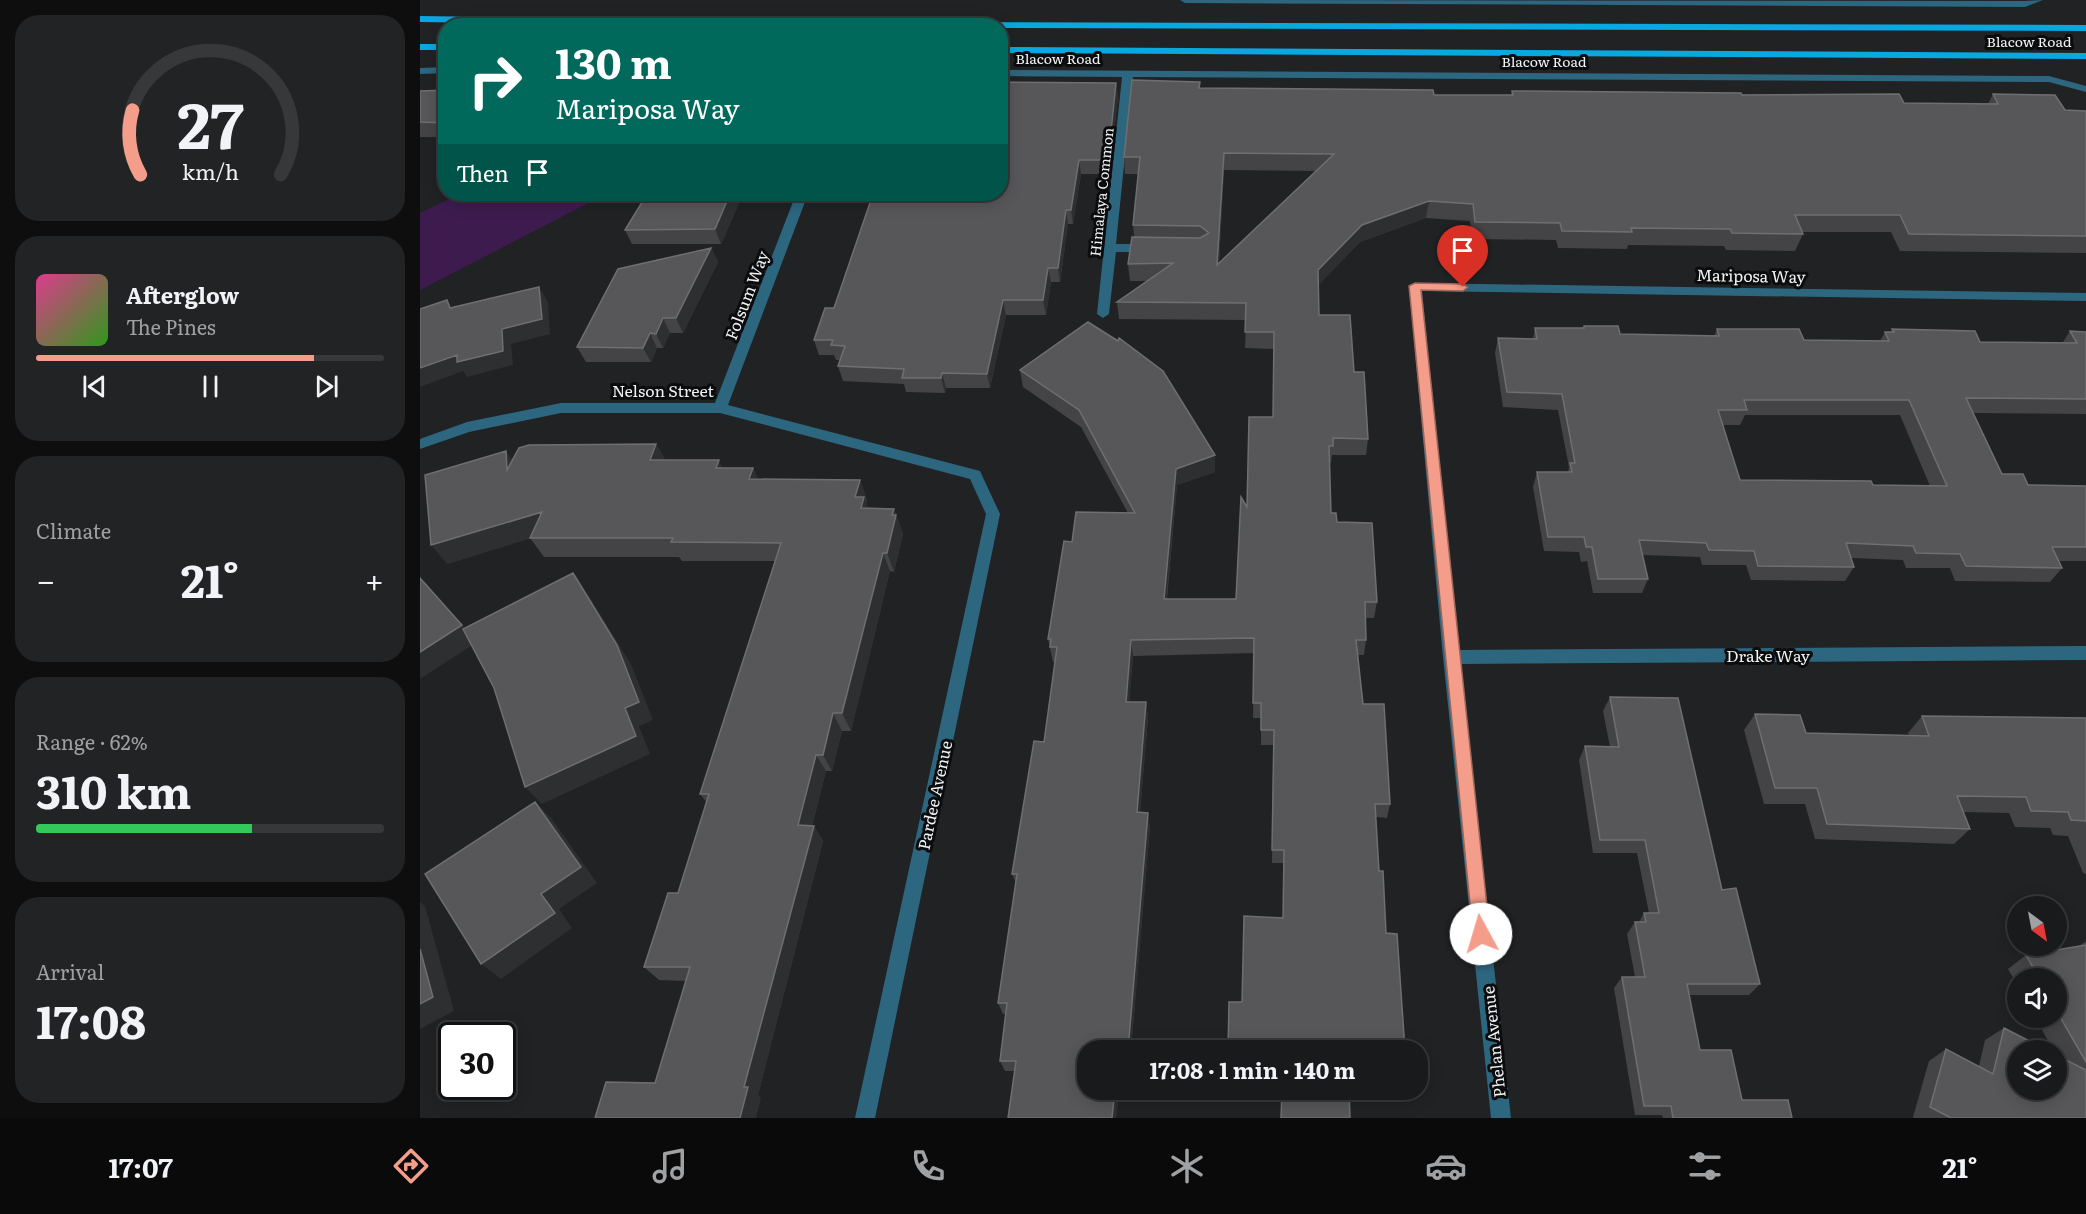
<!DOCTYPE html>
<html lang="en">
<head>
<meta charset="utf-8">
<style>
	body { margin:0; font-family:Literata,serif; background:#222324; color:#f1f3f6; height:100vh; display:flex; flex-direction:column; font-size:22px; white-space:nowrap }
	* { box-sizing:border-box; margin:0 }
	p { font-size:20px; color:#9fa1a3 }
	.icon { flex:none; width:33px; height:33px; fill:none; stroke:currentColor; stroke-width:2; stroke-linecap:round; stroke-linejoin:round }
	.map { position:relative; flex:1; overflow:hidden }
	.side { display:flex; flex-direction:column; gap:15px; padding:15px; background:#0e0e0f; width:420px }
	.side>* { flex:none }
	.banner { position:absolute; left:18px; top:18px; width:570px; height:183px; border-radius:24px; box-shadow:0 3px 15px #0003,0 0 0 2px #37383a; background:#00695c; color:#fff; overflow:hidden }
	.needle { width:39px; rotate:148deg }
	.tools { position:absolute; left:1587px; top:896px; display:grid; gap:12px }
	.tools a { display:grid; place-items:center; width:60px; height:60px; border-radius:50%; background:#191a1b; box-shadow:0 3px 15px #0003,0 0 0 2px #37383a; font-size:30px }
	.speed { position:absolute; left:18px; top:1022px; display:flex; gap:12px; font-size:30px; font-weight:700; text-align:center }
	.speed>* { display:grid; place-content:center; width:78px; height:78px; border-radius:50%; background:#191a1b; box-shadow:0 3px 15px #0003,0 0 0 2px #37383a; line-height:1 }
	.speed .limit { border:3px solid #111; border-radius:9px; background:#fff; color:#111 }
	.pin { position:absolute; display:grid; place-items:center; width:51px; height:51px; color:#fff; margin:-62px -26px; border-radius:50% 50% 50% 0; rotate:-45deg; box-shadow:0 0 6px #0007 }
	.pin .icon { rotate:45deg }
	.me { position:absolute; width:66px; margin:-33px; rotate:354deg; stroke-linejoin:round; filter:drop-shadow(0 0 4px #0008) }
	.turn { display:flex; align-items:center; gap:21px; height:126px; padding:0 18px; font-size:27px }
	.turn .icon { width:78px; height:78px; stroke-width:2.5 }
	.turn b { display:block; font-size:42px; line-height:51px }
	.then { display:flex; align-items:center; height:57px; padding:0 18px; background:#0003; gap:12px; font-size:22px }
	.big { font-size:45px; font-weight:700; line-height:1.1 }
	.side .card { flex:1; display:flex; flex-direction:column; justify-content:center; gap:9px; min-width:0; padding:0 21px; border-radius:24px; background:#222324 }
	.side .dial { align-items:center; gap:0 }
	.dial svg { height:156px; overflow:visible; fill:none; stroke:#37383a; stroke-width:7; stroke-linecap:round; text-anchor:middle }
	.dial text { fill:#f1f3f6; stroke:none }
	.song { display:flex; align-items:center; gap:18px }
	.cover { width:72px; height:72px; border-radius:9px; background:linear-gradient(135deg,hsl(330 70% 55%),hsl(110 70% 35%)) }
	.played { height:6px; border-radius:3px; background:linear-gradient(90deg,#f49d8b 80%,#37383a 80%) }
	.keys { display:flex; justify-content:space-around; direction:ltr }
	.heat { display:flex; justify-content:space-between; align-items:center; font-size:33px; direction:ltr }
	.charge { height:9px; border-radius:4px; background:linear-gradient(90deg,#34c759 62%,#37383a 0) }
	.trip { position:absolute; left:657px; top:1040px; width:351px; height:60px; border-radius:24px; background:#191a1b; box-shadow:0 3px 15px #0003,0 0 0 2px #37383a; font-weight:700; line-height:60px; text-align:center }
	.menu { display:flex; height:96px; justify-content:space-around; align-items:center; background:#0a0a0b; color:#9fa1a3 }
	.menu .icon { width:42px; height:42px }
	.menu .active { color:#f49d8b }
	.menu b { font-size:27px; color:#f1f3f6 }
	main { display:flex; flex:1; min-height:0 }
	.map>svg:first-child { display:block }
	.green { fill:#3d1b4f }
	.lines { fill:none; stroke-linecap:round; stroke-linejoin:round }
	.minor { fill:#2d667f; fill-rule:evenodd }
	.major { fill:#09a8de; fill-rule:evenodd }
	.wall { fill:#444447; fill-rule:evenodd }
	.shaded-wall { fill:#2e2f31 }
	.building { fill:#575759; stroke:#6f6f72; stroke-width:1.5; fill-rule:evenodd }
	.route { fill:#f49d8b; stroke:#9f665a; stroke-width:1.5 }
	.labels { text-anchor:middle; dominant-baseline:central; stroke-width:6; stroke-linejoin:round; paint-order:stroke }
	.far-street-label { font-size:14px; fill:#f1f2f3; stroke:#0b0c0d }
	.street-label { font-size:16px; fill:#f1f2f3; stroke:#0b0c0d }
</style>
</head>
<body>
<main>
<section class="side">
<div class="card dial"><svg viewBox="0 0 100 80">
<path d="M14 69A42 42 0 1 1 86 69"/>
<path d="M14 69A42 42 0 0 1 10 36" stroke="#f49d8b"/>
<text x="50" y="56" font-size="32" font-weight="700">27</text>
<text x="50" y="72" font-size="11">km/h</text>
</svg></div>
<div class="card">
<div class="song"><i class="cover"></i><div><b>Afterglow</b><p>The Pines</p></div></div>
<div class="played"></div>
<div class="keys"><svg class="icon" aria-label="previous" viewBox="0 0 24 24"><path d="M18 5L8 12l10 7zM5 5v14"/></svg><svg class="icon" aria-label="pause" viewBox="0 0 24 24"><path d="M8 5v14M16 5v14"/></svg><svg class="icon" aria-label="next" viewBox="0 0 24 24"><path d="M6 5l10 7-10 7zM19 5v14"/></svg></div>
</div>
<div class="card"><p>Climate</p>
<div class="heat"><a>−</a><b class="big">21°</b><a>+</a></div>
</div>
<div class="card"><p>Range · 62%</p><b class="big">310 km</b><div class="charge"></div></div>
<div class="card"><p>Arrival</p><b class="big">17:08</b></div>
</section>
<div class="map">
<svg width="1666" height="1118" viewBox="0 0 1666 1118">
	<rect width="100%" height="100%" fill="#212224"/>
	<path class="green" d="M40 194H186L0 290V213Z"/>
	<g class="lines">
		<path class="minor" d="M760 0 1604 1 1623 0 1605 7 765 3Z
			M26 67V73L0 74V68Z
			M580 70 1629 76 1666 86V92L1629 82 713 77 696 244H730L736 248 730 252H696L689 314 683 318 677 314 702 77 580 76Z
			M376 194H388L308 405 560 471 580 514 455 1118H435L566 514 550 479 300 413H141L49 432 0 449V439L47 422 141 403H295Z
			M995 283 1666 293V301L1002 291 1038 650 1666 646V660L1040 664 1091 1118H1071L1023 657 989 287Z"/>
		<path class="major" d="M0 16 456 22 1666 25V31L580 28V26H268L0 22Z
			M0 44H26V50H0Z
			M580 47 1666 53V59L580 53Z"/>
	</g>
	<path class="wall" d="M780 82V88L1014 95H1091L1092 91 1322 95 1484 103 1568 104 1573 94 1645 110 1666 111V253L1480 251 1471 232H1382L1383 234 1375 251 1306 250 1304 246 1208 245 1207 249 1138 248 1136 240 1052 239 1050 221 1006 218 940 242 898 285 899 315 934 372 948 439 946 455H912L911 463H910L911 513 917 522 957 602 954 618H945L946 640 944 655H938L943 704 970 804 967 818 956 817 822 1002 863 918V863H852L853 745H841V718H833L834 653 713 656 709 702H726L728 717 720 812 730 826 711 1050H668V1089H699L696 1118H588L595 1071H585L580 1061 586 1014H583L578 1003 596 883 592 874 624 742 635 662H633L628 639 652 542 708 513 661 427 603 387 600 370 795 472 757 485 747 599H816L827 507 853 417 854 349 825 348 826 320 699 319 697 302 728 281H710L708 264 714 237 713 225 718 174H705L704 157ZM804 170 896 171 799 264Z
		M696 83 698 97 689 174H661L653 224H648L640 282H631L626 315H586L570 388H526L525 393 486 392 484 384 423 381 418 366 420 360H416L414 355H399L394 340 414 308Z
		M26 90V137H0V91Z
		M227 194H323L301 244H212L205 230Z
		M291 248 298 262 263 333H250L243 348H237L231 362H166L157 347Z
		M1164 326 1200 334 1294 336 1297 329 1384 340 1460 341 1465 332H1471L1472 329 1560 342H1643L1650 331 1666 332V414L1553 413 1582 474 1608 485 1666 486V561H1639L1642 568 1630 582 1535 581 1530 568H1486L1483 560 1431 558 1434 567 1425 581 1331 580 1326 565H1282L1280 557 1222 555 1228 579 1222 593H1173L1167 561 1161 562 1159 552 1124 551 1113 487 1117 472H1148L1149 467 1138 410 1083 407 1075 353 1078 338 1113 339 1115 328H1163ZM1325 415H1480L1510 486 1453 485 1320 480 1303 425H1320Z
		M236 444 245 460 303 468H333L338 479 440 480 447 500 446 504 448 509H474L483 534 474 572 470 571 431 731H422L412 771H406L392 826H394L403 841 338 1095 341 1098 235 1083 266 981 239 980 224 967 258 893 287 803 280 794 355 561H262L259 557H124L110 538 27 564 92 460Z
		M1190 697 1302 890 1340 984 1329 995H1269L1280 1050 1322 1100 1372 1118H1243L1242 1115H1215L1194 988 1202 977H1215L1207 934 1215 922H1219L1224 913H1229L1217 853H1173L1159 760 1165 746 1190 747 1183 711Z
		M1335 714 1386 733 1489 735 1488 733 1502 716 1666 718V874L1663 873 1648 836 1633 835 1630 828 1595 827 1589 813 1543 812 1550 829 1534 844 1395 839 1385 804H1344L1324 730Z
		M1666 941V1118H1494L1493 1117 1509 1061 1526 1049 1559 1066 1565 1040 1584 1028 1636 1089V1050H1633L1615 1017H1636V978H1598V986L1588 969 1606 955 1659 946Z"/>
	<path class="shaded-wall" d="M696 83 698 97 689 174 688 160Z
		M804 153V170L798 282 797 265Z
		M659 160 661 174 653 224 651 210Z
		M310 194H323L301 244 295 229Z
		M1009 201 1006 218 940 242 897 287 898 270 942 225Z
		M646 210 648 224 640 282 638 268Z
		M291 248 298 262 263 333 256 318Z
		M628 268 631 282 626 315 623 300Z
		M119 287 128 302 130 334 91 344 93 365 47 377 43 371 0 387V368L37 355 82 329Z
		M583 300 586 315 570 388 567 374Z
		M243 318 250 333 243 348 236 334Z
		M230 333 237 348 231 362 223 348Z
		M522 373 526 388 525 393 521 378Z
		M236 444 247 464 230 460Z
		M86 451 100 471 87 470Z
		M795 455V472L757 485 745 614 744 599 756 469Z
		M299 460 308 479 296 468Z
		M333 468 342 488 329 479Z
		M440 480 447 500 446 504 451 516 448 528 435 497Z
		M474 509 483 534 474 572 467 553Z
		M122 512 135 531 27 564 11 545Z
		M463 553 470 571 431 731 422 713Z
		M153 573 167 593 211 664 233 720 219 726 230 754 122 804 105 787Z
		M42 625 57 642 0 679V652Z
		M711 640 713 656 708 717 706 702Z
		M726 702 728 717 719 826 717 812Z
		M413 713 422 731 412 771 403 755Z
		M396 755 406 771 388 841 378 825Z
		M115 802 132 819 177 883 139 909 152 928 81 979 61 964 121 894Z
		M728 813 730 826 711 1050H708Z
		M394 826 403 841 338 1095 341 1098 336 1118H320L324 1087Z
		M0 902 5 906 34 1011 0 1029Z
		M695 1089H699L696 1118H692Z"/>
	<path class="building" d="M712 80 780 82 779 88 1013 90 1014 95H1093L1092 91 1321 93 1322 95 1479 94 1484 103 1578 104 1573 94 1635 95 1645 110 1666 111V236L1489 234 1480 215H1375L1383 234 1312 233 1310 229 1211 228 1212 232 1142 231 1140 223 1055 222 1053 204 1009 201 942 225 898 270 899 315H930L934 372H944L948 439 913 438V446H909L911 513H916L917 522 952 523 957 602H945L946 640H936L943 704H964L970 804H955L959 871H963L966 933 977 934 985 1050H808L809 1002H822L824 916 863 918 864 850H852L854 730H841V703H833L834 638 711 640 706 702H726L717 812 728 813 708 1050H668V1089H695L692 1118H588L596 1061H580L587 1003H578L597 874H592L614 741 624 742 637 647H630L631 639H628L644 541 652 542 656 512 715 513 659 410 600 370 668 322 698 341 699 338 743 371 795 455 756 469 744 599H816L821 497 827 507 829 417H853L854 332H825L826 303 697 302 753 263 708 264 712 237 780 238 789 233 780 226 713 225 720 157H704ZM804 153 914 154 797 265Z
		M580 82 696 83 688 160H659L651 210H646L638 268H628L623 300H583L567 374 522 373 521 378H482L484 369 418 366 425 346 411 345 413 340H394L405 308H414L453 194H580Z
		M26 90V123L0 122V91Z
		M227 194H310L295 229 205 230Z
		M291 248 256 318H243L236 334 230 333 223 348 157 347 198 269Z
		M119 287 122 319 82 329 83 351 37 362V355L0 368V309L27 300 30 308Z
		M1164 326H1198L1200 334 1299 336 1297 329H1379L1384 340 1469 341 1465 332H1474L1472 329 1555 331 1560 342 1657 343 1650 331 1666 332V399L1546 398 1582 474H1603L1608 485 1666 486V547H1632L1642 568 1546 566 1540 554 1496 553 1493 546 1426 543 1434 567 1338 566 1334 551 1289 550 1286 543 1219 540 1228 579H1178L1172 547H1166L1164 537H1128L1117 472H1152L1150 463H1155L1142 394 1087 392 1078 338 1117 339 1115 328H1164ZM1324 400H1489L1527 486 1453 485 1451 481 1320 480 1298 410H1327Z
		M236 444 230 460H299L296 468H333L329 479 440 480 435 497H444L441 508 474 509 472 515H476L467 553H463L422 713H413L403 755H396L378 825 394 826 324 1087H328L320 1118H175L186 1082 235 1083 270 967H224L248 893H258L289 794H280L361 543 251 542 253 538H110L122 512 11 545 5 475 86 451 87 470 99 448 109 445Z
		M153 573 197 645 219 702 205 708 216 736 105 787 74 688 43 629Z
		M0 578 42 625 0 652Z
		M1190 697 1258 698 1302 890 1316 888 1340 984H1267L1280 1050H1311L1322 1100H1368L1372 1118H1253L1251 1106H1224L1202 977H1225L1215 922H1226L1224 913H1239L1225 840H1180L1165 746 1199 747Z
		M1335 714 1380 715 1386 733 1509 736 1502 716 1666 718V821L1651 820 1648 812 1611 811 1606 797 1537 796 1550 829 1407 824 1397 788H1355Z
		M115 802 161 867 121 894 135 913 61 964 5 874Z
		M1666 945V1062L1636 1010V978H1619L1606 955Z
		M0 949 13 997 0 1004Z
		M1584 1028 1627 1050H1598V1089H1636V1055L1666 1070V1118H1531L1510 1107 1526 1049 1573 1074Z
		M862 1089H929L930 1118H861Z"/>
	<path class="route" d="M995 283 1043 284 1048 287 1043 291 1001 290 1070 934 1067 939 1061 942 1055 939 1053 934 989 286Z"/>
	<g class="labels">
		<g class="far-street-label">
			<text x="1609" y="41">Blacow Road</text>
			<text x="638" y="58">Blacow Road</text>
			<text x="1124" y="61">Blacow Road</text>
			<text transform="translate(681 192) rotate(-84)">Himalaya Common</text>
		</g>
		<g class="street-label">
			<text transform="translate(1331 275) rotate(1)">Mariposa Way</text>
			<text transform="translate(326 295) rotate(-69)">Folsum Way</text>
			<text x="243" y="390">Nelson Street</text>
			<text x="1348" y="655">Drake Way</text>
			<text transform="translate(514 795) rotate(-78)">Pardee Avenue</text>
			<text transform="translate(1073 1042) rotate(-96)">Phelan Avenue</text>
		</g>
	</g>
</svg>
<div class="tools">
<a><svg class="needle" viewBox="-14 -14 28 28"><path d="M0-13l5 13h-10z" fill="#e53935"/><path d="M0 13l5-13h-10z" fill="#9fa1a3"/></svg></a>
<a><svg class="icon" aria-label="sound" viewBox="0 0 24 24"><path d="M4 9h4l5-4v14l-5-4H4zM17 9q2 3 0 6"/></svg></a>
<a><svg class="icon" aria-label="layers" viewBox="0 0 24 24"><path d="M12 4l9 5-9 5-9-5zM3 14l9 5 9-5"/></svg></a>
</div>
<div class="speed"><div class="limit">30</div></div>
<div class="pin" style="left:1043px;top:287px;background:#d93025"><svg class="icon" aria-label="arrive" viewBox="0 0 24 24"><path d="M6 21V4h12l-3 4 3 4H6"/></svg></div>
<svg class="me" style="left:1061px;top:934px" viewBox="-20 -20 40 40"><circle r="19" fill="#fff"/><path d="M0-13L10 11 0 6-10 11z" fill="#f49d8b"/></svg>
<div class="trip">17:08 · 1 min · 140 m</div>
<div class="banner">
<div class="turn"><svg class="icon" aria-label="right" viewBox="0 0 24 24"><path d="M7 20v-9h11M14 6l5 5-5 5"/></svg><div><b>130 m</b>Mariposa Way</div></div>
<div class="then">Then<svg class="icon" aria-label="arrive" viewBox="0 0 24 24"><path d="M6 21V4h12l-3 4 3 4H6"/></svg></div>
</div>
</div>
</main>
<nav class="menu">
<b>17:07</b>
<svg class="icon active" aria-label="directions" viewBox="0 0 24 24"><path d="M12 3l9 9-9 9-9-9zM9 14v-3h6M13 9l2 2-2 2"/></svg>
<svg class="icon" aria-label="music" viewBox="0 0 24 24"><path d="M9 18V5l10-2v13"/><circle cx="6" cy="18" r="3"/><circle cx="16" cy="16" r="3"/></svg>
<svg class="icon" aria-label="phone" viewBox="0 0 24 24"><path d="M5 4h4l2 5-3 2q2 4 5 5l2-3 5 2v4C11 20 4 13 5 4z"/></svg>
<svg class="icon" aria-label="climate" viewBox="0 0 24 24"><path d="M12 3v18M4 7l16 10M4 17L20 7"/></svg>
<svg class="icon" aria-label="car" viewBox="0 0 24 24"><path d="M5 17H2v-5l4-1 3-4h7l3 4 3 1v5h-3M9 17h6M6 11h13"/><circle cx="7" cy="17" r="2"/><circle cx="17" cy="17" r="2"/></svg>
<svg class="icon" aria-label="filters" viewBox="0 0 24 24"><path d="M4 7h16M4 17h16"/><circle cx="9" cy="7" r="2"/><circle cx="15" cy="17" r="2"/></svg>
<b>21°</b>
</nav>
</body>
</html>
